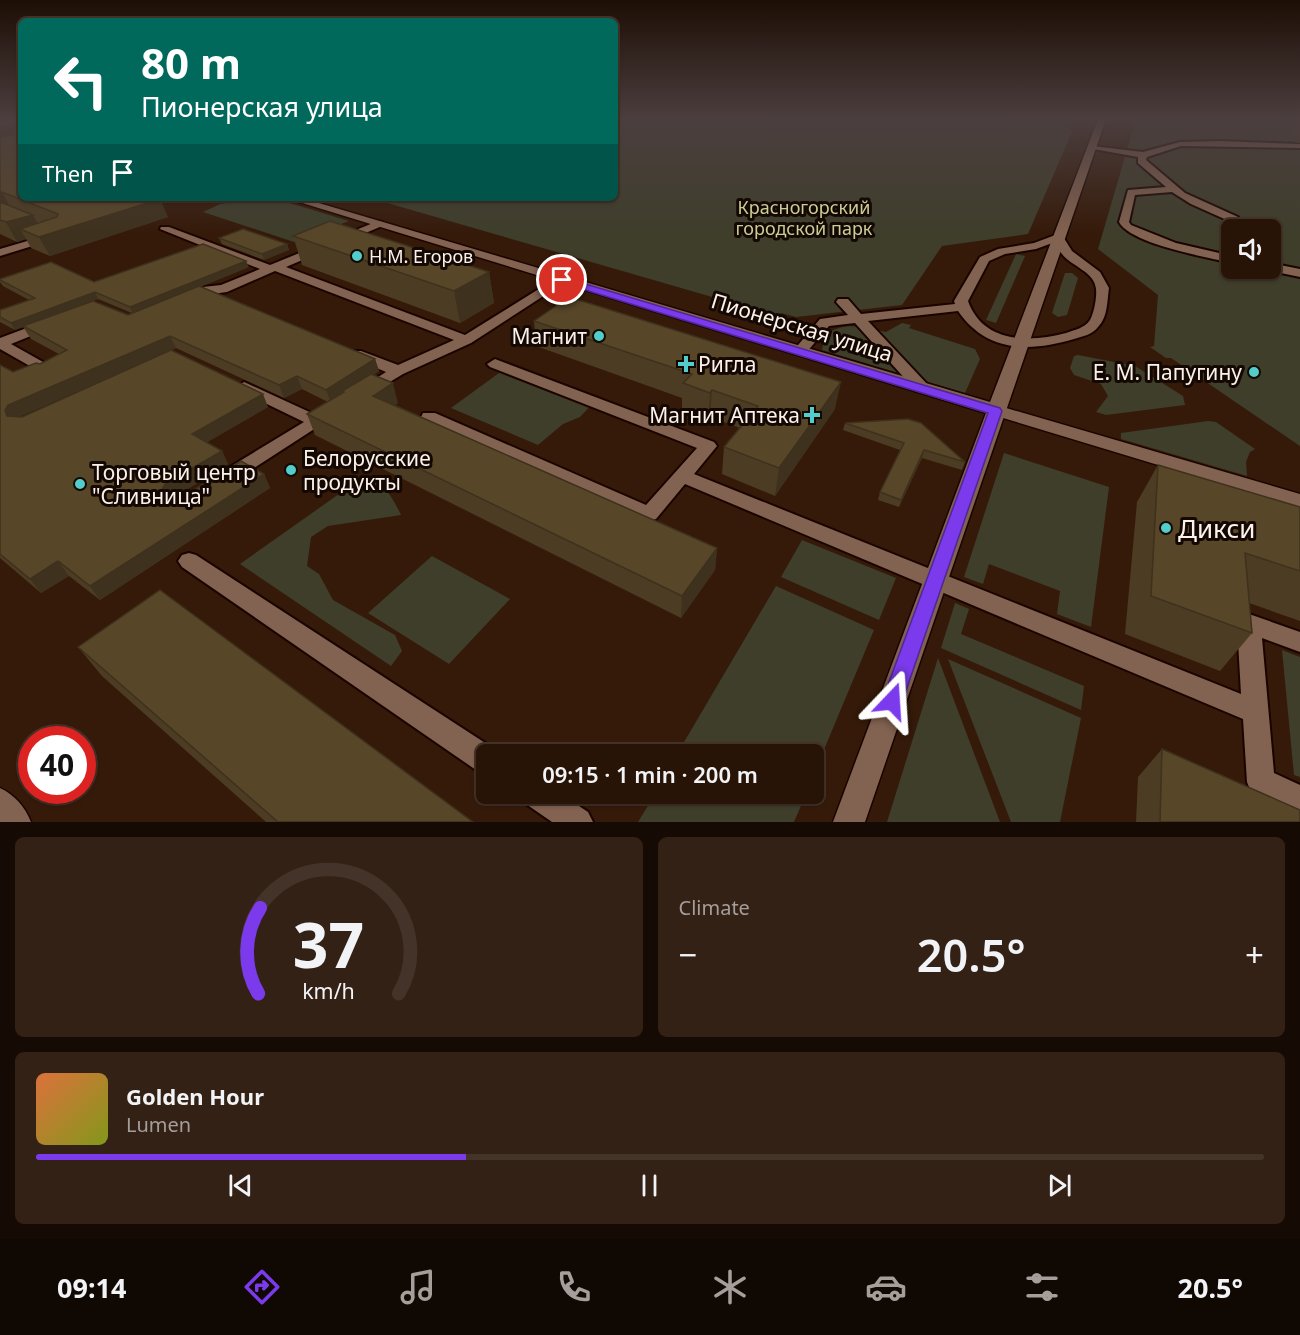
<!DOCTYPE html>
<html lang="en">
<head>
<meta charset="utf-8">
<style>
	body { margin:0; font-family:"Noto Sans",sans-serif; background:#342115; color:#f1f3f6; height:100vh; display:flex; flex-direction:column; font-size:22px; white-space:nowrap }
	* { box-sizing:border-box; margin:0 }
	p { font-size:20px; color:#a59e9b }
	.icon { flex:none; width:33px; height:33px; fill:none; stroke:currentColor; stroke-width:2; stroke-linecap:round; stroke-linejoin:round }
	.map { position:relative; height:822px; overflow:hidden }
	.sheet { display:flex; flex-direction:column; gap:15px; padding:15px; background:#160b04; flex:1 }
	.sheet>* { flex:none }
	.hud { position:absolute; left:18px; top:18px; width:600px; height:183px; border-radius:9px; box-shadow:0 2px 4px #0004,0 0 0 2px #443328; background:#00695c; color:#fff; overflow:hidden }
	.tools { position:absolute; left:1221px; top:219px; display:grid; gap:12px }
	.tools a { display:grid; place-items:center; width:60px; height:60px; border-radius:9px; background:#281407; box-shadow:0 2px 4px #0004,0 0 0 2px #443328; font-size:30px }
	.speed { position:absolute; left:18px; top:726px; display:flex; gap:12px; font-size:30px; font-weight:700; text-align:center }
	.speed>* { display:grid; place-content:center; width:78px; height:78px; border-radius:50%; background:#281407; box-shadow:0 2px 4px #0004,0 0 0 2px #443328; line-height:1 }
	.speed .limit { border:9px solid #d22; background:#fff; color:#111 }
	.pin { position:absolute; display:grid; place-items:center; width:51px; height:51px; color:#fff; margin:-26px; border:3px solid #fff; border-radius:50%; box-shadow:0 2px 6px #0007 }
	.me { position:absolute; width:66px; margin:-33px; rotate:20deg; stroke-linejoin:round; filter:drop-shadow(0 0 4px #0008) }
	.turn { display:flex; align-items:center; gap:21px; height:126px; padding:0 24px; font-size:27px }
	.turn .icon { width:78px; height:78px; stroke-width:2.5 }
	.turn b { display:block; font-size:42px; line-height:51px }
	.then { display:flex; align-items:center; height:57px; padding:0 24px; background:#0003; gap:12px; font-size:22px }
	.big { font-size:45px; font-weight:600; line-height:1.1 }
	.sheet .card { flex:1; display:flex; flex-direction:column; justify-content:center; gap:9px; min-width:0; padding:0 21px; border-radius:9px; background:#342115 }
	.sheet .dial { align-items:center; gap:0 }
	.dial svg { height:156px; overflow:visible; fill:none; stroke:#443328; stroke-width:7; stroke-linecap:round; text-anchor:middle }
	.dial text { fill:#f1f3f6; stroke:none }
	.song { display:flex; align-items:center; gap:18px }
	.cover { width:72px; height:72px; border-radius:9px; background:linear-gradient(135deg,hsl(20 70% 55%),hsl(70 70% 35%)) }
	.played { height:6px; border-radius:3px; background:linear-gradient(90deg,#7c3aed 35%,#443328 35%) }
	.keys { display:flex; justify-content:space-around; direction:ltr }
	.heat { display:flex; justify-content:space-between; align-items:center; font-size:33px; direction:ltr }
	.sheet .tiles { flex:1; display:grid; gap:15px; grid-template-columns:1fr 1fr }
	.card:last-child { grid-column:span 2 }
	.trip { position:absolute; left:476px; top:744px; width:348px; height:60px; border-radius:9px; background:#281407; box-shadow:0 2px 4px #0004,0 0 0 2px #443328; font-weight:600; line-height:60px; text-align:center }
	.tab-bar { display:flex; height:96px; justify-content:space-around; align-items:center; background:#100803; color:#a59e9b }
	.tab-bar .icon { width:42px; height:42px }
	.tab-bar .on { color:#7c3aed }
	.tab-bar b { font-size:27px; color:#f1f3f6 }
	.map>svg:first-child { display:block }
	.green { fill:#3e3e2b; fill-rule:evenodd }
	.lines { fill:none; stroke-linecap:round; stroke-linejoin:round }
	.lane-casing { stroke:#1b0400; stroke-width:4 }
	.street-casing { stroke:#1b0400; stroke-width:3 }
	.secondary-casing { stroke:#1b0400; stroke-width:3 }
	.lane { fill:#826250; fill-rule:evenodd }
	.street { fill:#826250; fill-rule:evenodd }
	.secondary { fill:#826250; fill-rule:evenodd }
	.wall { fill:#4c3c23; fill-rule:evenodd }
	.shaded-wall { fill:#3e311d }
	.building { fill:#584629; stroke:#3e311d; stroke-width:1.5 }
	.route { fill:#7c3aed; stroke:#51269a; stroke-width:1.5 }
	.poi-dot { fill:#53cdcb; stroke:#140803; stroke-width:2 }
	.labels { text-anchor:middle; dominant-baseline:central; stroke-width:6; stroke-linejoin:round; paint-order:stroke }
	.far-park-label { font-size:18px; fill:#cbcc96; stroke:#140803 }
	.far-poi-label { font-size:18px; fill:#fdf2eb; stroke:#140803; text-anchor:start }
	.street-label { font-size:21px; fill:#fdf2eb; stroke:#140803 }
	.poi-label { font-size:21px; fill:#fdf2eb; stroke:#140803; text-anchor:end }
	.near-poi-label { font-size:26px; fill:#fdf2eb; stroke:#140803; text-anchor:start }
</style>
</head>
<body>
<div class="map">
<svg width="1300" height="822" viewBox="0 0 1300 822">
	<rect width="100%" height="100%" fill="#351a09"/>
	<path class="green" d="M615 119H1074L1069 129 1072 132 1028 234 942 246 902 305 796 317 781 313 778 316 370 198H615Z
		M1136 119H1300V446L1171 358H1166L1150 347 1154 346 1158 295 1098 249ZM1232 230H1270V268H1232Z
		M256 198H273L349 221 294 242 203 212 220 204Z
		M1016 254 1025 256 996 323 986 320Z
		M1065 273H1072L1078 278 1067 315 1058 317 1052 313Z
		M902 323 911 325 909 328 975 349 980 359 965 393 822 350 825 335C847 320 860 328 886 332Z
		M1078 355 1135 366 1183 396 1185 405 1106 415 1096 412 1108 396 1101 384 1074 375 1070 368 1074 356Z
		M522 371 596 400 580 417 563 424 538 445 451 408 499 373Z
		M1208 421 1216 422 1255 449 1250 452 1246 462 1247 476 1121 439V433Z
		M1004 453 1109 487 1091 627 1057 614 1060 591 989 564 983 584 964 577Z
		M363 477C383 480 393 498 401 515L328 526 311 537 307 566 319 574 333 600 395 635 402 651 391 666 240 564Z
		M802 540 896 578 879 620 781 577Z
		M432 556 510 599 449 664 368 613Z
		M776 586 874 630 813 776V754H677Z
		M955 603 969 609 961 634 1084 686 1081 710 941 648Z
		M1282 650 1300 657V777L1294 775Z
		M938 658 1000 822H887Z
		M948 659 1081 718 1060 822H1011Z
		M655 794H806L794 822H638Z"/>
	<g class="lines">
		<g class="lane-casing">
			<path id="lane" d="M1220 141 1300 144V148L1181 146 1147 157 1146 160 1185 193 1238 217 1240 230H1232L1231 232 1229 221 1191 204 1172 192 1135 195 1129 222 1131 225 1176 243 1232 256V263C1206 257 1131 244 1119 222L1128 190 1166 187 1138 163V157L1088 148 1092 146 1143 152 1180 142Z
				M378 221 382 222V226L286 267 465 335 558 277H566L568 280 471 343 403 374 365 397 359 395 357 392 359 389 386 372 351 357 349 354 351 351H361L398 365 454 340 275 271 227 292 205 295 188 301 183 300 182 297 183 294 203 287 221 285 260 269 160 229 161 227H169L270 265Z
				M51 234 55 235V239L0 256V249Z
				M1058 234 1062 235 1072 251 1100 272 1109 288C1107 301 1108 317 1098 327 1092 335 1083 336 1074 339 1030 352 987 353 958 311L868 321 928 385 930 388 928 391H916L855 323 829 326 805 354H795L793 351 820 319 848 315 836 302 838 299H848L861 314 955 304 954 301 980 257 998 249 1034 243ZM1055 242C1057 246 1059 251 1062 254 1071 266 1095 272 1096 289 1097 297 1094 313 1090 320 1085 328 1074 330 1066 333 1029 343 983 343 968 301L989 261 1005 254 1036 249Z
				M1270 263 1300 269V277L1266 270 1270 268Z
				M48 320 53 321 55 324 53 327 11 344 52 367 55 370 52 373H42L0 349V338Z
				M495 359 714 442 717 446 694 474 1241 694 1237 624 1241 617 1249 614 1300 632V652L1262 638 1274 773 1300 785V813L1251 792 1247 782 1243 719 685 484 656 519 649 521 423 421 421 417 423 413H435L646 505 697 448 490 367 487 364Z
				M244 382 316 415 331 408 339 413 234 481 227 483 220 481 218 477 220 473 304 422 238 390 236 387Z
				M189 553 196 555 496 750 497 754H486V774L476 770 182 567 178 561 182 555Z
				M522 794H561L588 812 593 822H552L526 804Z"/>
		</g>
		<g class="street-casing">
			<path id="street" d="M996 405 1300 494V508L990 414 987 410 990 406Z
				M0 788C15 795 25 807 31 822H0Z"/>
		</g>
		<g class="secondary-casing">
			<path id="secondary" d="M1098 119H1106L865 822H833L986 413 286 198H302L990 402Z"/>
		</g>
		<use href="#lane" class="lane"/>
		<use href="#street" class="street"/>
		<use href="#secondary" class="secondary"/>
	</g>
	<path class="wall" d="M0 119 21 198 168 217 50 256 31 248 26 239 17 242 0 234Z
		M1287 119H1300V143L1295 142Z
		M293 236 489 272 494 303 460 323 302 265Z
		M219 238 287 244 289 250 264 260 222 244Z
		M249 267 200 287 375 359 379 371 373 375 398 403 395 405 717 548 715 570 681 618 315 435 307 414 328 402 302 389 284 398 176 348 171 350 268 407 207 442 222 451 228 464 173 498 172 500H174L264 474 270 488 100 600 69 576 41 593 0 558V365L13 372 40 364 59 354 31 339 23 327 15 330 0 322V310L29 300 3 286 0 282V279L94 282ZM98 299 132 313 128 315 93 301ZM119 373 22 417 20 416Z
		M534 321 835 409 775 496 722 474 724 447 740 428 710 417 708 420 682 410V398L536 346Z
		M845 423 965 462 962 470 922 458 899 507 878 500 880 492 900 450 843 430Z
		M1158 465 1300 507V621L1249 603 1252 633 1220 671 1125 634 1137 502Z
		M78 647 473 822H266L102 676Z
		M1162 749 1300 822H1136L1138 777Z"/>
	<path class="shaded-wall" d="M15 125 21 137 0 144V127Z
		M2 192 12 210 0 205V193Z
		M160 199 168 217 50 256 39 237Z
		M33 215 43 234 20 229 26 239 17 242 6 222Z
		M287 244 289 250 264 260 262 254Z
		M246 261 249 267 133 314 130 307Z
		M489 272 494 303 460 323 454 291Z
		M95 292 98 299 15 330 11 323Z
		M170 336 176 348 17 418 7 416 5 410 8 405Z
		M375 359 379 371 345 394 344 392 342 391 343 395 331 403 326 390Z
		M297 376 302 389 284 398 279 385Z
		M841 382 835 409 775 496 779 468Z
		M393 383 398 403 379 416 373 396Z
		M712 390 710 417 708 420 710 393Z
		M263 394 268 407 199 447 192 434Z
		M924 450 922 458 899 507 901 500Z
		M222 451 228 464 173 498 169 506 161 492 165 484Z
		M264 474 270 488 100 600 90 586Z
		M717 548 715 570 681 618 682 596Z
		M58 561 69 576 41 593 30 579Z"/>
	<path class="building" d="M0 119H21V198H157L160 199 39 237 20 229 57 217 58 214 2 192 0 193V137L13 135 15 125 0 127Z
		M0 202 33 215 6 222 0 220Z
		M330 221 489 272 454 291 293 236Z
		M243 229 287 244 262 254 219 238Z
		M203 244 246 261 130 307 95 292 11 323 0 317V310L35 298 0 280V279L51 262 94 282Z
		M199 286 375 359 326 390 297 376 279 385 170 336 8 405 5 410 7 416 22 417 171 350 263 394 192 434 222 451 165 484 161 492 165 498 174 500 181 498 241 461 264 474 90 586 58 561 30 579 0 554V365L13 372 36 363 40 364 67 350 23 326 93 301 128 315Z
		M569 297 841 382 779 468 724 447 758 406 712 390 710 393 683 383 692 374 534 321Z
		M371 374 393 383 373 396 717 548 682 596 307 414 344 392 342 391Z
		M908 419 921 423 965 462 924 450 901 500 880 492 904 443 845 423Z
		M1158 465 1300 507V571L1245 553 1252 633 1151 596Z
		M160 590 473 822H278L78 647Z
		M1162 749 1300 810V822H1160Z"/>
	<linearGradient id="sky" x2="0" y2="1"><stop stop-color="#1d0e05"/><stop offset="0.51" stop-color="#4b3e3e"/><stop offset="1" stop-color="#4b3e3e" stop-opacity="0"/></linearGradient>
	<rect width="1300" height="234" fill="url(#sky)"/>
	<path class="route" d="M562 277 1000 408 1002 411 900 708 892 710 885 708 882 701 988 413 559 282V278Z"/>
	<g class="poi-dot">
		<circle cx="357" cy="256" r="6"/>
		<circle cx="599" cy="336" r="6"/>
		<path d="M683 355h6v6h6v6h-6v6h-6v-6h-6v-6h6z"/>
		<circle cx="1254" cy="372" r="6"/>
		<path d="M809 406h6v6h6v6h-6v6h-6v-6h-6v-6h6z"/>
		<circle cx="291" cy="470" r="6"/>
		<circle cx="80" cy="484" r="6"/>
		<circle cx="1166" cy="528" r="6"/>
	</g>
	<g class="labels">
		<g class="far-park-label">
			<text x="804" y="207">Красногорский<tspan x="804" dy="21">городской парк</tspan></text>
		</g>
		<g class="far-poi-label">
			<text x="369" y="256">Н.М. Егоров</text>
		</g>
		<g class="street-label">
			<text transform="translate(802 327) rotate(17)">Пионерская улица</text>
		</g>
		<g class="poi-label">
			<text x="587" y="336">Магнит</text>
			<text x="698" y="364" text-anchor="start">Ригла</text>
			<text x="1242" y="372">Е. М. Папугину</text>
			<text x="800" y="415">Магнит Аптека</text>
			<text x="303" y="458" text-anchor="start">Белорусские<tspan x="303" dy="24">продукты</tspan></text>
			<text x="92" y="472" text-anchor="start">Торговый центр<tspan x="92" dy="24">"Сливница"</tspan></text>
		</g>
		<g class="near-poi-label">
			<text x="1178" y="528">Дикси</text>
		</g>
	</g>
</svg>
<div class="tools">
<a><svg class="icon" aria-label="sound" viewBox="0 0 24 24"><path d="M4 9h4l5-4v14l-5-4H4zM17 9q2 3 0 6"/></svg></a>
</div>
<div class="speed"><div class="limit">40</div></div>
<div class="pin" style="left:562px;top:280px;background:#d93025"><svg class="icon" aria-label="arrive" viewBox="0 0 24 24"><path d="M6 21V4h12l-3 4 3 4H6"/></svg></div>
<svg class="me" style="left:892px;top:701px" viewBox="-20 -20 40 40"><path d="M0-17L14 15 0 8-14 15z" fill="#7c3aed" stroke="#fff" stroke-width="4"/></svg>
<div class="trip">09:15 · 1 min · 200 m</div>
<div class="hud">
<div class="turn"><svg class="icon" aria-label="left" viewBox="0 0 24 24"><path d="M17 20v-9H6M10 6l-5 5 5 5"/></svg><div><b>80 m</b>Пионерская улица</div></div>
<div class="then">Then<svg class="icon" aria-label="arrive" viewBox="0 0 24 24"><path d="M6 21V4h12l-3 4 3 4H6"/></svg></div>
</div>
</div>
<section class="sheet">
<div class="tiles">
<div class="card dial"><svg viewBox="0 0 100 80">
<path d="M14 69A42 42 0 1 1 86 69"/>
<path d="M14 69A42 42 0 0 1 15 25" stroke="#7c3aed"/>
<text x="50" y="56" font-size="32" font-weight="700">37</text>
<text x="50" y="72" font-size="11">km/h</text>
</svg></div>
<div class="card"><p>Climate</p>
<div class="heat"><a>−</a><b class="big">20.5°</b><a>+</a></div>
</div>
<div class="card">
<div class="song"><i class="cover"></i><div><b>Golden Hour</b><p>Lumen</p></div></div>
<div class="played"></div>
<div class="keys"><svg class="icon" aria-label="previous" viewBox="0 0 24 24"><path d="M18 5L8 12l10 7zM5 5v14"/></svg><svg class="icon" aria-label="pause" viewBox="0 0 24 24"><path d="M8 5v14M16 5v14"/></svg><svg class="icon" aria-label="next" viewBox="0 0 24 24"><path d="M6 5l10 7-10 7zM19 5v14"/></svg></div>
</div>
</div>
</section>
<nav class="tab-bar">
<b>09:14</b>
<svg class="icon on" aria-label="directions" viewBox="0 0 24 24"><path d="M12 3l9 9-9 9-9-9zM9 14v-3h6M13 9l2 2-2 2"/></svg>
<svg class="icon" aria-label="music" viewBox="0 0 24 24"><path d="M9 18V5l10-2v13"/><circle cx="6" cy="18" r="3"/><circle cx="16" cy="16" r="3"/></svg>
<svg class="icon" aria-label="phone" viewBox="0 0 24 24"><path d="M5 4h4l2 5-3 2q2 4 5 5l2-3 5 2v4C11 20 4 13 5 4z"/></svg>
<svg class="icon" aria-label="climate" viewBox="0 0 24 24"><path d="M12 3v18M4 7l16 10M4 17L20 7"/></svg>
<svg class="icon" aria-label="car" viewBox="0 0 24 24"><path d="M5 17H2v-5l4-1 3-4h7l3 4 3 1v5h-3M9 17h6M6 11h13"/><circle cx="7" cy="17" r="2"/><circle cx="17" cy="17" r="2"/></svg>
<svg class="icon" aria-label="filters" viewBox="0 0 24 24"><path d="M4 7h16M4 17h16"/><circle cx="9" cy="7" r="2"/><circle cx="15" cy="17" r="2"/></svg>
<b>20.5°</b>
</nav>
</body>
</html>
